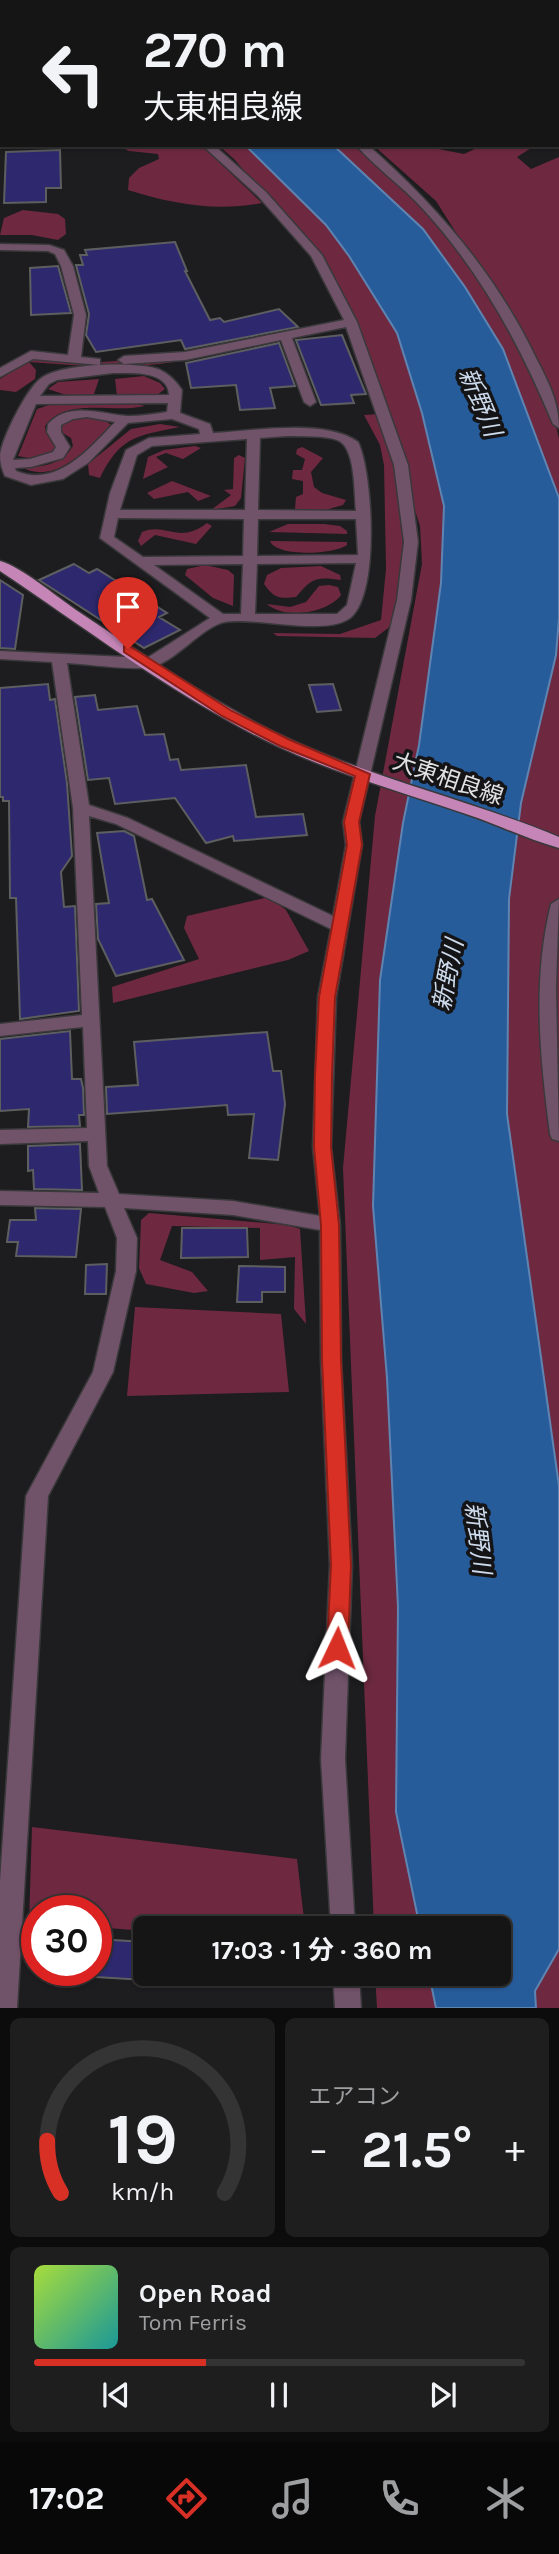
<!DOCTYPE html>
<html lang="ja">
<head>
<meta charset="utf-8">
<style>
	body { margin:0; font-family:Karla,"Noto Sans JP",sans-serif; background:#1f1e1f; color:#f1f3f6; height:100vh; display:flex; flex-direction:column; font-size:26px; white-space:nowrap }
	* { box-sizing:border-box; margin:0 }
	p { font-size:23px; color:#9e9fa1 }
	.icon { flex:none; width:38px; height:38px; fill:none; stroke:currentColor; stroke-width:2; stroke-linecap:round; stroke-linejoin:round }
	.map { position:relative; height:2008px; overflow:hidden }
	.side { display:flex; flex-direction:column; gap:10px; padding:10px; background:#0c0c0c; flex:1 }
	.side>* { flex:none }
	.top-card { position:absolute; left:0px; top:0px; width:560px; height:147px; box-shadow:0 2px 5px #0004,0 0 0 2px #353435; background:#161516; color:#f1f3f6; overflow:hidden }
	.speed { position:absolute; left:21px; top:1895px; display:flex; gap:14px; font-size:35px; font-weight:700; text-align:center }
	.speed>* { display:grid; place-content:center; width:91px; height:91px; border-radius:50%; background:#161516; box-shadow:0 2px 5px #0004,0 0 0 2px #353435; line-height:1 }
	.speed .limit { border:10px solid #d22; background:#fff; color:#111 }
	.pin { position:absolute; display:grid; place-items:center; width:60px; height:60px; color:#fff; margin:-72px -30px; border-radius:50% 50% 50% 0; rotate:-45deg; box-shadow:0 0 7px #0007 }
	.pin .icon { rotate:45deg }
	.me { position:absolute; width:77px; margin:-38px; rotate:2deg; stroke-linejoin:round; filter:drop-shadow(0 0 5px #0008) }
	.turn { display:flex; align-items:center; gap:24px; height:147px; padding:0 28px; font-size:32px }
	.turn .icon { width:91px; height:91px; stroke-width:2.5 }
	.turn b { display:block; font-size:49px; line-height:60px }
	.big { font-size:52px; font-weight:700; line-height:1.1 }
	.side .tile { flex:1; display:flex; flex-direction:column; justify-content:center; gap:10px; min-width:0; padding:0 24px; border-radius:10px; background:#1f1e1f }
	.side .dial { align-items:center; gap:0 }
	.dial svg { height:182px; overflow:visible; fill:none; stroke:#353435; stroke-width:7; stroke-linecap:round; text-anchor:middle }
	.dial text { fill:#f1f3f6; stroke:none }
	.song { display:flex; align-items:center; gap:21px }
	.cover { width:84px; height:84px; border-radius:10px; background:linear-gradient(135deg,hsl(80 70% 55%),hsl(180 70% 35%)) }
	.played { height:7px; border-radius:4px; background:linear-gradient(90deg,#d93025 35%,#353435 35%) }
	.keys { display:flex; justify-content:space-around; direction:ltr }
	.heat { display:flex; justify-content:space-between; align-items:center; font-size:38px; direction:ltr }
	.side .tiles { flex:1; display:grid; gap:10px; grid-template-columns:1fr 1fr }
	.tile:last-child { grid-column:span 2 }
	.trip { position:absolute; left:133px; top:1916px; width:378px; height:70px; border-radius:10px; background:#161516; box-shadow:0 2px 5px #0004,0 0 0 2px #353435; font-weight:700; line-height:70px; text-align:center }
	.dock { display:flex; height:112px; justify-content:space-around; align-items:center; background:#090809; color:#9e9fa1 }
	.dock .icon { width:49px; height:49px }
	.dock .current { color:#d93025 }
	.dock b { font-size:32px; color:#f1f3f6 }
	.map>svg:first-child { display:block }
	.green { fill:#6e2940 }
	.water { fill:#275c9b; stroke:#5f84b1; stroke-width:2 }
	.building { fill:#2e296f; stroke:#5d5e60; stroke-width:2 }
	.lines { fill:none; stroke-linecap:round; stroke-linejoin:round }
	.minor-casing { stroke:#39383a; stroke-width:3 }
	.major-casing { stroke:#39383a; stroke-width:3 }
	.minor { fill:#705269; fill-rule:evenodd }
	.major { fill:#c586b7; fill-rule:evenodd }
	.route { fill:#d93025; stroke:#8d1f18; stroke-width:2 }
	.labels { text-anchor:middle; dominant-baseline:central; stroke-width:7; stroke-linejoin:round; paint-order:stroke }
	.street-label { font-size:23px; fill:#e2e1e3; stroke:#141315 }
	.water-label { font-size:24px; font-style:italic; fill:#ccdaec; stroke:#141315 }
</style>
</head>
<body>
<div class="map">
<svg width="559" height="2008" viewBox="0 0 559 2008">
	<rect width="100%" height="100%" fill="#1d1c1e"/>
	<path class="green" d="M117 145H201L262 203C217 212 172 204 128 190L129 178 139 168 159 159 158 154 129 151Z
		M218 145H359L465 249 489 285 436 201 373 145H418L464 154 483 145H536L517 157 531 169 559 157V425L552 408 559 439V2008H377L375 1974H499V1928H374L343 1168 375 816 422 564 420 526 385 417 316 255 234 159Z
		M23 210 58 214 65 219 66 234 58 240 32 235H0L4 218Z
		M203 355C148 372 85 366 29 362L36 370 35 379 16 392 0 390V379L37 356 88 363Z
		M144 376 160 383 165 389 157 395 117 396 115 379Z
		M99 379 94 394 69 396 48 389 58 382Z
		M137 404 145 406C113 414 67 396 45 426L46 433 56 442 55 450 34 459 18 456 37 409 49 405Z
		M379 414 394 464 403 540 396 622 375 638 277 636 273 633 340 634 381 620 386 569 384 465 380 445 364 415Z
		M81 417 105 420 112 426C86 448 57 486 21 467 41 467 61 466 73 446L71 438 61 432 60 426 69 420Z
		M160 424 180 427C136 436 121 436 100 478L89 475 88 464 131 429Z
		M195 446 201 448 183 459 166 453 156 457 168 467 143 479 148 457 164 450Z
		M302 447 323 458 311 472 314 487 322 493 346 500 343 505 322 511 295 509 296 497 303 494V481L292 479 293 470H302L305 459 296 454 297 449Z
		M239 455 245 458 241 498 235 506 211 510 231 495 224 490 233 489 234 458Z
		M172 481 211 496 198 501 188 492 154 499 147 493Z
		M207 523 212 526 196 544 155 535 141 546 138 541 142 532C166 522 179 545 207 523Z
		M324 524 340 526 347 531V534L269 532 288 524Z
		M270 541 347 542V545C333 555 276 557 270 541Z
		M205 565 228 570 234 575 233 606 213 598 185 575 187 569Z
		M321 566 340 575 341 580C315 576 311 579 296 597 279 599 274 598 264 584L267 575 281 568Z
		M329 585 338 587 341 595C328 613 285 620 267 604L290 607 306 602 319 586Z
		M269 897 286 910 309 951 288 960 113 1003 112 987 199 959 184 928 187 916Z
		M149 1213 288 1225 300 1229 306 1324 294 1309 295 1257 260 1260V1228L172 1226 160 1260 192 1272 208 1291 194 1293 146 1284 139 1268 141 1220Z
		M135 1307 281 1314 289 1392 127 1396Z
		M32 1827 297 1859 305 1928 145 1931 96 1927V1911H37V1924L29 1923Z"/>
	<path class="water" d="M245 145H333L423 229 465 287 503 349 559 498V618L556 655 521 803 509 899 507 1114 559 1486V1949L535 1991 536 2008H436L429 1974H499V1928H420L396 1812 398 1607 387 1378 373 1206 380 980 403 823 419 745 441 583 444 506 422 413 397 333 349 256 326 225Z"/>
	<path class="building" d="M60 150 61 188H46V202L4 203 6 152Z
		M175 242 187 271H185L210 320 220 318 224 322 279 309 298 327 185 349 181 340 96 352 86 335 89 314 76 265H83L80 255H87L85 250Z
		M58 266 71 313 31 315 30 268Z
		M342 335 366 394 351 395 354 403 321 405 296 340Z
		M279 343 295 386 270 388 275 408 240 410 236 385 191 388 186 363Z
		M74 564 89 573 97 569 167 613 159 617 180 630 144 648 39 580Z
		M0 580 23 595 15 649 0 648Z
		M48 684 50 700 55 699 67 783 72 856 61 872 64 907 75 906 79 1011 20 1019 16 898H10L9 801H3V797H0V688Z
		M333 684 341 710 317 712 309 685Z
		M95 695 98 710 137 706 145 735 164 734 170 760 178 759 181 770 246 765 256 817 303 814 307 835 234 841 233 836 206 843 175 798 115 804 109 778 88 780 75 697Z
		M124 831 134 836 147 900 152 899 184 960 116 976 98 939 96 904 109 903 97 833Z
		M70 1031 72 1079H81L83 1088 84 1115H79L80 1126 28 1127 29 1109 0 1111V1039Z
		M267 1032 273 1071H281L285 1104 278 1160 249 1158 254 1114 228 1115 227 1105 107 1114 106 1087 138 1085 134 1042Z
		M80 1144 82 1190 34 1189 33 1170 28 1171V1146Z
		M35 1208 81 1209 76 1257 16 1256 18 1242H7L10 1220H36Z
		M182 1228H247L248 1257 181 1258Z
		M107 1264 106 1294H85L86 1265Z
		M239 1266 285 1267V1292H262V1302H237Z
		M96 1939 145 1942V1980L96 1977Z"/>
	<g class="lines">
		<g class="minor-casing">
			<path id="minor" d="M56 0H66L67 2H57Z
				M187 0H197L198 2H188Z
				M495 0H506L508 2H496Z
				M558 25H559V31H558Z
				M0 39H2V45H0Z
				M0 82H2V88H0Z
				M202 145H214L266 192 322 255 357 322 408 465 418 542 411 600 359 822 362 845 336 997 331 1147 340 1225 341 1360 352 1565 345 1759 355 1928H331L321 1759 330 1565 321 1360 320 1230 233 1215 124 1208 137 1238 136 1271 113 1372 48 1496 17 2008H0V1881L26 1496 93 1372 116 1271 117 1238 105 1207 0 1205V1191L99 1193 89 1166 88 1141 0 1144V1130L87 1128 83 1027 0 1036V1024L82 1015 73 808 52 662 0 659V651L147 658 210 618 100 538 110 493 126 450 149 438 200 434 199 429 172 419 128 423 88 463 63 479 31 485 5 476C2 470 0 463 0 455 2 438 26 390 40 379 59 363 135 361 158 369 168 373 176 381 182 390L180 413 210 424 213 433C253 431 325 418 358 442 373 472 381 602 347 620 320 635 256 617 225 622 203 626 175 662 152 667 133 671 88 664 67 663L89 805 128 818 333 916 346 845 343 822 397 600 404 542 394 465 346 327 292 338 316 402 310 406 304 402 281 340 185 360 124 364 118 360 124 356 185 352 344 320 311 256 258 196ZM113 373C131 373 168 370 169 395L40 396 49 384 57 380ZM168 403 167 412C154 414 141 416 128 416 100 414 69 401 48 424L47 432 56 447 53 452 30 459 13 460 36 404ZM87 417 115 422C89 449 57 488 16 471L15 468 31 467 63 458 70 447 61 432V425L73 419ZM288 436C303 437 324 435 337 440 356 446 354 494 356 511L258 510 260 438ZM247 439 245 510H120L137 455 152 446ZM118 518 244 519 243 556 143 557 114 537ZM258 519H356L358 555 257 556ZM356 563 347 605 337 614H255L257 564ZM243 564 241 614H223L154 565ZM89 816 116 824 331 929 318 997 313 1147 320 1216 233 1201 119 1194 107 1166Z
				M356 145H368C437 206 496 274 536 358 548 381 559 402 559 428L553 424C520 345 481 272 422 208 402 186 376 168 356 145Z
				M0 244 49 245 64 250 73 266 86 315 81 357 100 359V365L33 359 0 377V368L31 351 68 355 74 315 61 266 55 254 48 251 0 250Z
				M559 899 556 988 559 1141 552 1139 550 1134C540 1057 532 980 551 904Z
				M333 1974H359L361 2008H335Z"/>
		</g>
		<g class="major-casing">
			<path id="major" d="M0 561C20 566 57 597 76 610 133 648 190 687 251 720 348 773 457 795 559 837V848C529 840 499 825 469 815 405 793 340 775 279 747 180 700 91 632 0 571Z"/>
		</g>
		<use href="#minor" class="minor"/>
		<use href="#major" class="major"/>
	</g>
	<path class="route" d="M128 645 232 711 290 740 370 774 359 822 362 845 335 997 332 1076 331 1147 339 1225 341 1360 351 1565 348 1648 345 1654 337 1657 330 1654 327 1648 331 1565 322 1360 321 1225 314 1147 315 1076 319 997 347 845 344 822 355 776 280 746 222 716 124 652V646Z"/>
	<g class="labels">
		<g class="street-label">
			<text transform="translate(448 779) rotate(19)">大東相良線</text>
		</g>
		<g class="water-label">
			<text transform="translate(480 402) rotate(67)">新野川</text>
			<text transform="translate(448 975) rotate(-79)">新野川</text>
			<text transform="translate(478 1538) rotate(83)">新野川</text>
		</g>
	</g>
</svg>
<div class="speed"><div class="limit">30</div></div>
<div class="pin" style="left:128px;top:649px;background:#d93025"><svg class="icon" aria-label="arrive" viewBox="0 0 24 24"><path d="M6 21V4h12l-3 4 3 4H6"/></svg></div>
<svg class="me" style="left:337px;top:1648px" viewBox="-20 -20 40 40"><path d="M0-17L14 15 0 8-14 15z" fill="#d93025" stroke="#fff" stroke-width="4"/></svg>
<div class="trip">17:03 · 1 分 · 360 m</div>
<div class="top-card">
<div class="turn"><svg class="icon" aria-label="left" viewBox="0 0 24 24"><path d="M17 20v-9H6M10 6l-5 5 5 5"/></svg><div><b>270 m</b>大東相良線</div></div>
</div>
</div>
<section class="side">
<div class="tiles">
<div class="tile dial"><svg viewBox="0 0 100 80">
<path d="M14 69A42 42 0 1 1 86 69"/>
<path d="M14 69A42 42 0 0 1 8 46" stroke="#d93025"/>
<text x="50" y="56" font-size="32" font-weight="700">19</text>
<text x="50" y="72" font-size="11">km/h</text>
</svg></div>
<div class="tile"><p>エアコン</p>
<div class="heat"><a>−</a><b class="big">21.5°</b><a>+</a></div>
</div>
<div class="tile">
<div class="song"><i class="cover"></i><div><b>Open Road</b><p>Tom Ferris</p></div></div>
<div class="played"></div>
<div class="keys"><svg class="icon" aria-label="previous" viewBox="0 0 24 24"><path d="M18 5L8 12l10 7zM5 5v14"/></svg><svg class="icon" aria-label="pause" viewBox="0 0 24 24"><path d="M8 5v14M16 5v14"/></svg><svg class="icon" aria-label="next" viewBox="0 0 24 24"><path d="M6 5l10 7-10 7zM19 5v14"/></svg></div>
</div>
</div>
</section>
<nav class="dock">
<b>17:02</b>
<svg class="icon current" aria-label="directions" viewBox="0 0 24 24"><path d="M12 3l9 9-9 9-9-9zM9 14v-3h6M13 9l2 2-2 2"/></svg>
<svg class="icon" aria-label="music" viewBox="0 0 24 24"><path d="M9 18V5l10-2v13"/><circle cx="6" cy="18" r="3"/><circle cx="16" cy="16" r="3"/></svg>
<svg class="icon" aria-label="phone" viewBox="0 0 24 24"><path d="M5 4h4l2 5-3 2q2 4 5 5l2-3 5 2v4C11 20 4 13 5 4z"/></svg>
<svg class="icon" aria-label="climate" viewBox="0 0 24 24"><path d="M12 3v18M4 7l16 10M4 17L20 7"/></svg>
</nav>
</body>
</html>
